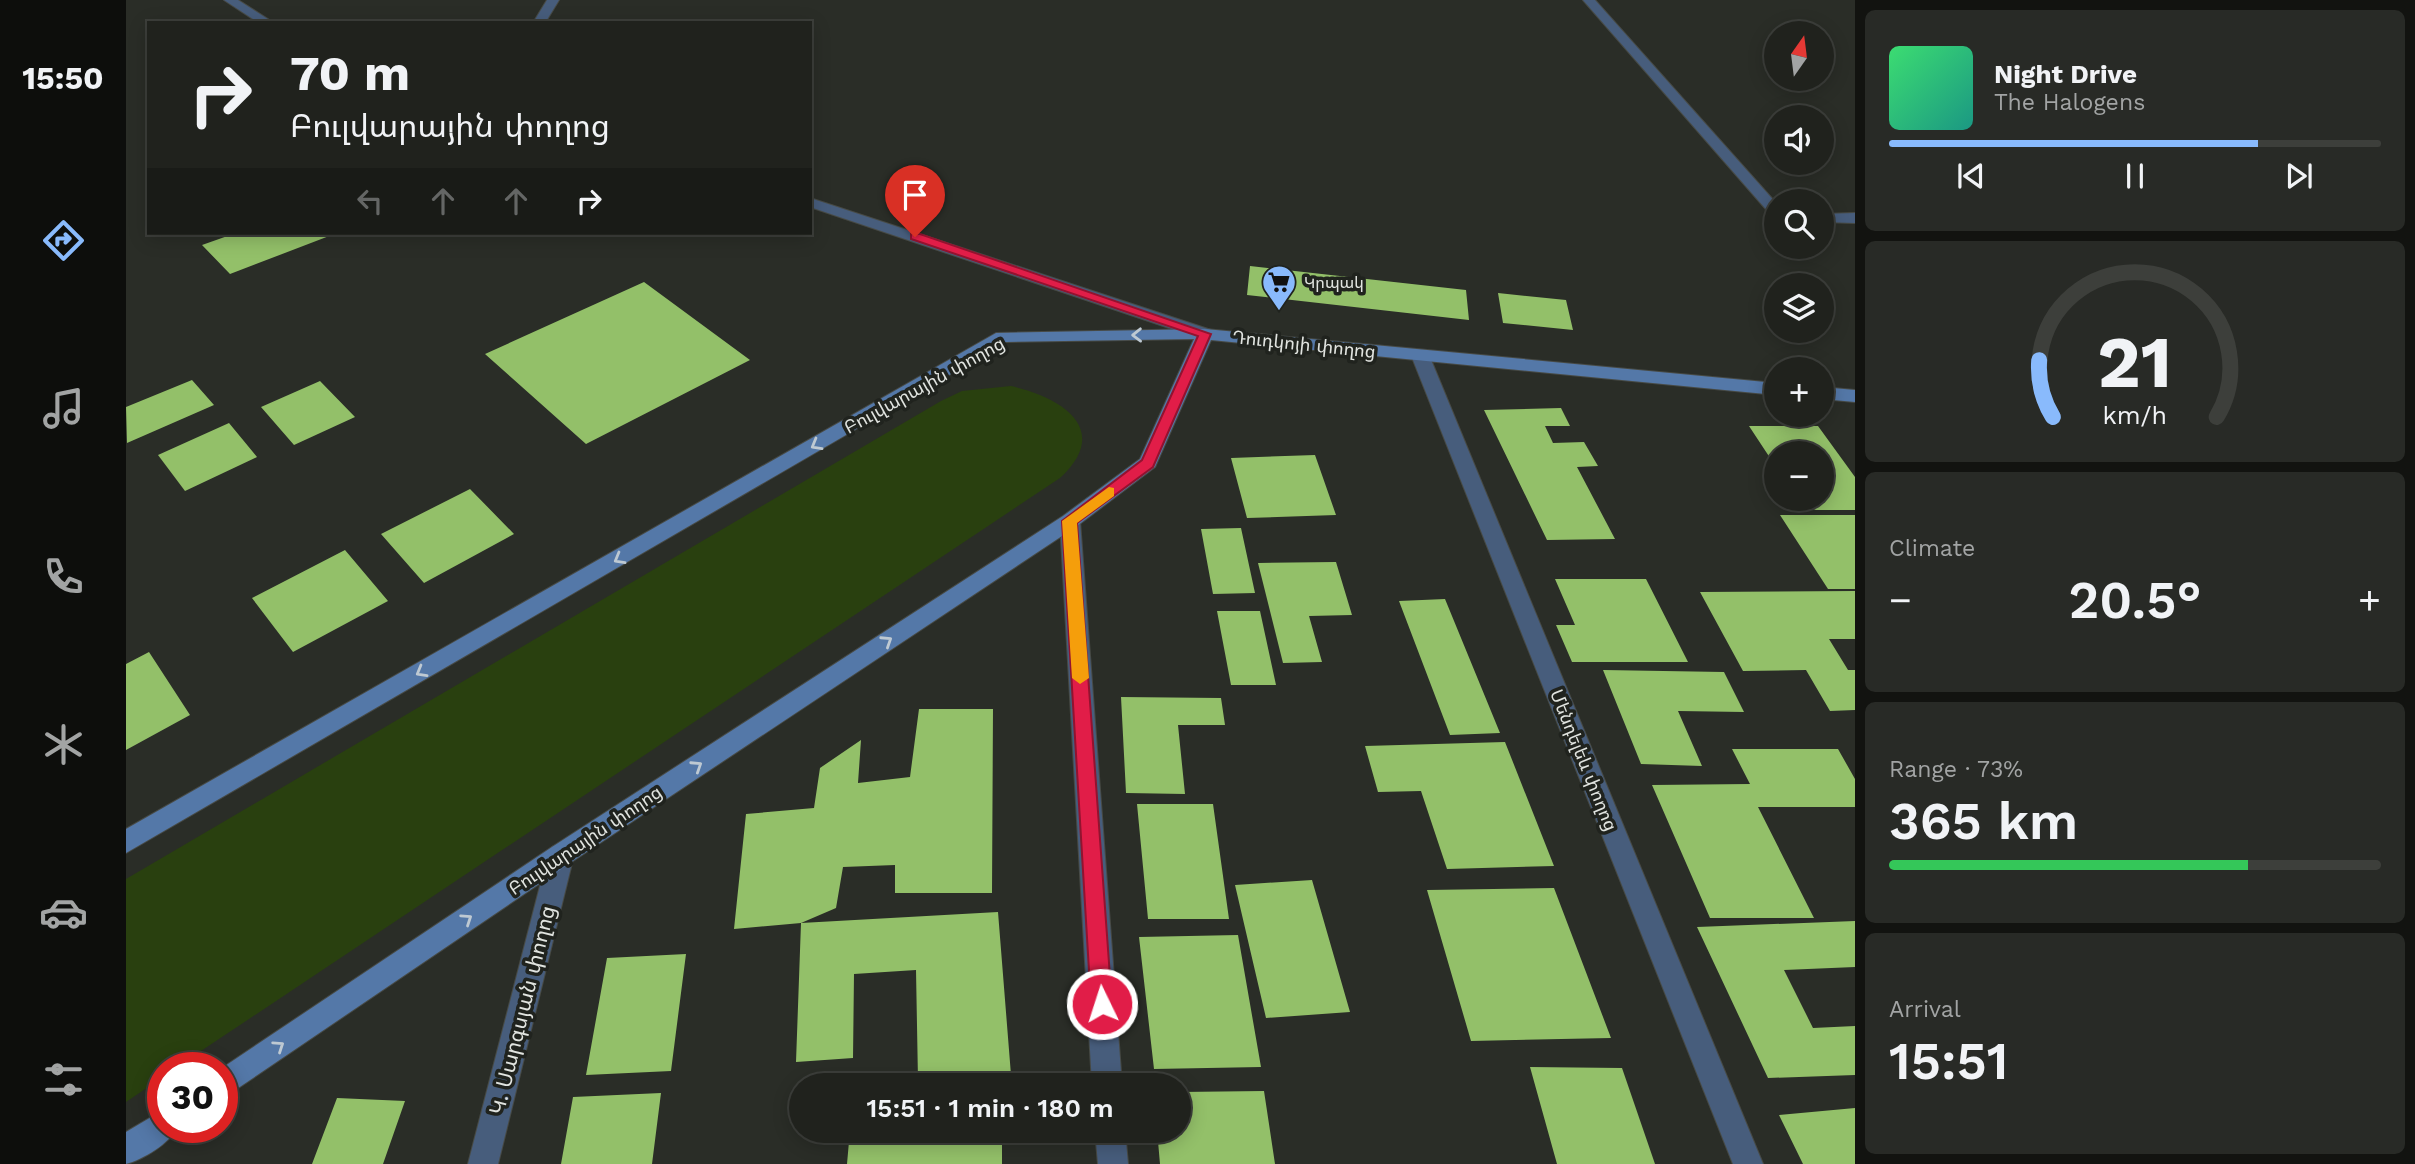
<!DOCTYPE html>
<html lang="en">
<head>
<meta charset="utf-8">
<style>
	body { margin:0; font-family:"Work Sans","Noto Sans Armenian",sans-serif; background:#282a26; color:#f1f3f6; height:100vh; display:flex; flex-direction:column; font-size:26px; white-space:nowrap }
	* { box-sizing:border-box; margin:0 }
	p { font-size:23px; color:#a2a4a4 }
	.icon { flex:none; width:38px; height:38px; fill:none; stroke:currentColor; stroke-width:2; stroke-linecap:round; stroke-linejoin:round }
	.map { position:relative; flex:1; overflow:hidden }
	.side { display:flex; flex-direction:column; gap:10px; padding:10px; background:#121310; width:560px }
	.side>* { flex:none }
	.hud { position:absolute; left:21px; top:21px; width:665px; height:214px; border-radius:0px; box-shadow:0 4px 18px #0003,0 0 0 2px #3d3f3b; background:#20221d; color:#f1f3f6; overflow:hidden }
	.needle { width:46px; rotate:14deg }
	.fabs { position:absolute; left:1638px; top:21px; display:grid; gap:14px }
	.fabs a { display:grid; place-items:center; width:70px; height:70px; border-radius:50%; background:#20221d; box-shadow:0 4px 18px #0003,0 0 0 2px #3d3f3b; font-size:35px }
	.speed { position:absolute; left:21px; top:1052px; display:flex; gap:14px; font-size:35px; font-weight:700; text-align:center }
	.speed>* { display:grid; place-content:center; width:91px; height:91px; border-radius:50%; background:#20221d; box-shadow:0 4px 18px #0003,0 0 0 2px #3d3f3b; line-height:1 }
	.speed .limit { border:10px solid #d22; background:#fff; color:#111 }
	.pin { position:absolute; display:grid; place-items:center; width:60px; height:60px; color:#fff; margin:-72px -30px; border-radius:50% 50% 50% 0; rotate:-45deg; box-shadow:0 0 7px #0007 }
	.pin .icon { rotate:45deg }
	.me { position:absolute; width:77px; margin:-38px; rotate:356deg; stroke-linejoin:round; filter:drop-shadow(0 0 5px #0008) }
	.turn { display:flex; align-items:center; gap:24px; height:147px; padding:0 28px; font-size:32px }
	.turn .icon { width:91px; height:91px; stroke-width:2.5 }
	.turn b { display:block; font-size:49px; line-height:60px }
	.lanes { display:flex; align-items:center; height:66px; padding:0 28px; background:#0003; justify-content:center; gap:35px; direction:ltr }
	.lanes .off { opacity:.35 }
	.big { font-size:52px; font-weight:600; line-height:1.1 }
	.side .card { flex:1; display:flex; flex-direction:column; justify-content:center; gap:10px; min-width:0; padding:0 24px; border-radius:10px; background:#282a26 }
	.side .dial { align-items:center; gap:0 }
	.dial svg { height:182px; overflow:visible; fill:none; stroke:#3d3f3b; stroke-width:7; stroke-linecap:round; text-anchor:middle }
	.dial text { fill:#f1f3f6; stroke:none }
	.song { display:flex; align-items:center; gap:21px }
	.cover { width:84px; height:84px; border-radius:10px; background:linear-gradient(135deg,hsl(140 70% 55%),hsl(170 70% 35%)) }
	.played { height:7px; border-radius:4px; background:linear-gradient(90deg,#89bafc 75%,#3d3f3b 75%) }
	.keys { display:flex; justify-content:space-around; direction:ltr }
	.heat { display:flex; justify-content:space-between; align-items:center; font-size:38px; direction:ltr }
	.charge { height:10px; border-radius:5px; background:linear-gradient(90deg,#34c759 73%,#3d3f3b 0) }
	.trip { position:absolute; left:663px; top:1073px; width:402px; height:70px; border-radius:35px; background:#20221d; box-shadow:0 4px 18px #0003,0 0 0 2px #3d3f3b; font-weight:600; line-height:70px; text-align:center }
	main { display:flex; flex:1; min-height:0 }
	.menu { display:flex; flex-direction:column; width:126px; justify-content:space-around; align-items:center; background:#0d0e0c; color:#a2a4a4 }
	.menu .icon { width:49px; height:49px }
	.menu .current { color:#89bafc }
	.menu b { font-size:32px; color:#f1f3f6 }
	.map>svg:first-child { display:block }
	.green { fill:#29400f }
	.building { fill:#93c069 }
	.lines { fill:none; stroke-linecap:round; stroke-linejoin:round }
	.street-casing { stroke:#474a45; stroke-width:2 }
	.secondary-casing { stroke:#474a45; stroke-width:2 }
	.street { fill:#475d7c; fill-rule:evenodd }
	.secondary { fill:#5478a8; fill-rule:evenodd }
	.oneway { stroke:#bec9d2 }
	.route { fill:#e11d48; stroke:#92132f; stroke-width:2 }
	.slow { fill:#f59e0b }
	.labels { text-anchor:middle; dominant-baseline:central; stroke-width:7; stroke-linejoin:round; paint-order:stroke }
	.far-poi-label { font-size:16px; fill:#e1e4e0; stroke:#20231e; text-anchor:start }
	.street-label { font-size:18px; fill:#e1e4e0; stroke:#20231e }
	.near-street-label { font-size:21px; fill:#e1e4e0; stroke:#20231e }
</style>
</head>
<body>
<main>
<nav class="menu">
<b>15:50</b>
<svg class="icon current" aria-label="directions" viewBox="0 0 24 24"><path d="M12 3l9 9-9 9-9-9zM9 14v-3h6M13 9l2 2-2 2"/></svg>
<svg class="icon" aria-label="music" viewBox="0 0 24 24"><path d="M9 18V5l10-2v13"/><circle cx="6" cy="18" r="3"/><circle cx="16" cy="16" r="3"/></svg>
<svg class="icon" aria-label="phone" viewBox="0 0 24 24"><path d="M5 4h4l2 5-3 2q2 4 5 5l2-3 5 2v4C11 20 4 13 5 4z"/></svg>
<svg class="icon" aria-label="climate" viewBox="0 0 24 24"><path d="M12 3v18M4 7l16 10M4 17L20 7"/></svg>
<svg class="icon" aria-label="car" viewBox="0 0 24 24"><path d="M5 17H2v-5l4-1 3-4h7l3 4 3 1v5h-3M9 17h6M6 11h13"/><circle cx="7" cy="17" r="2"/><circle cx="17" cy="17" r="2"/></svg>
<svg class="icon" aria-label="filters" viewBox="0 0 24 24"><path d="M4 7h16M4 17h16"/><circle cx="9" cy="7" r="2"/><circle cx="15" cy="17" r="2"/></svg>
</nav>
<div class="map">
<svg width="1729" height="1164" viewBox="0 0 1729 1164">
	<rect width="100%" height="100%" fill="#2a2d27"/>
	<path class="green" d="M885 386C935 397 987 429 934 478L51 1067 37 1068V1077L0 1102V879L815 401 836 391Z"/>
	<path class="building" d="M110 233H211L104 274 76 245Z
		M1124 266 1340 290 1343 320 1121 295Z
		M518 282 624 360 460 444 359 354Z
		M1372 293 1440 300 1447 330 1377 323Z
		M66 380 88 405 1 443 0 407Z
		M194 381 229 417 168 445 135 407Z
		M1435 408 1444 426H1419L1427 443 1458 442 1472 466 1451 467 1489 539 1421 540 1358 410Z
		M103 423 131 457 59 491 32 455Z
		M1623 426H1692L1729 477V510H1679L1671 499H1696V453H1650V467Z
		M1189 455 1210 515 1121 518 1105 458Z
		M344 489 388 534 298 583 255 534Z
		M1654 515H1729V589H1702Z
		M1115 528 1129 593 1087 594 1075 529Z
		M219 550 262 601 167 652 126 598Z
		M1210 562 1226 615 1183 616 1196 662 1157 663 1132 563Z
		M1429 579H1520L1562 662H1446L1430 625H1449Z
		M1729 591V639H1703L1722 670H1729V710L1704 711 1680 670 1617 671 1574 592Z
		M1319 599 1374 733 1324 735 1273 601Z
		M1091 611H1134L1150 685H1105Z
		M23 652 64 715 0 750V664Z
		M1477 670 1598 672 1618 712 1552 711 1576 766 1515 764Z
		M995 697 1095 698 1099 725H1052L1059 794 1000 793Z
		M793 709H867L866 893H769V865L717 867 710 908 675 923 608 929 620 814 688 808 694 768 735 740 732 783 784 777Z
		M1379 742 1428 866 1321 869 1295 791 1252 792 1239 746Z
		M1606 749H1712L1729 779V807H1632L1688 918H1584L1526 785 1624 784Z
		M1011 804H1087L1103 919H1022Z
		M1186 880 1224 1012 1140 1018 1109 885Z
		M1428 888 1485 1038 1345 1041 1301 890Z
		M872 912 885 1075 792 1081 790 970 728 974 727 1058 670 1062 675 923Z
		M1729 921V967L1658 970 1687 1028 1729 1026V1075L1642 1078 1571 927Z
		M1112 935 1135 1067 1028 1069 1013 937Z
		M560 954 545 1071 460 1075 481 958Z
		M1404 1067 1496 1068 1529 1164H1431Z
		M1138 1091 1149 1164H1034L1031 1130H1054V1092Z
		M535 1093 526 1164H435L447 1097Z
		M211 1098 279 1101 257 1164H186Z
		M1729 1108V1164H1677L1653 1115Z
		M724 1130H876V1164H721Z"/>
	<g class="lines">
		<g class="street-casing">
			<path id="street" d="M98 0H112L148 23H133Z
				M421 0H433L419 23H407Z
				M1457 0H1469L1650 203V216L1645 215Z
				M684 198 1085 330 1088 334 1085 338H1073L684 207Z
				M1729 213V223L1696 222V214Z
				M1294 350 1303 355 1637 1164H1607L1285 355Z
				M944 514 954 521 996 1085H966L934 521Z
				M435 844 444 847 448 855 372 1164H342L422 855 426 847Z
				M969 1130H999L1002 1164H972Z"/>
		</g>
		<g class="secondary-casing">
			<path id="secondary" d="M1079 329 1650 383V395L1085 340 1029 467 951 526 444 863 96 1099V1068L426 847 937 516 1014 459 1068 339 880 342 0 853V829L870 333Z
				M1696 387 1729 390V402L1696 399Z
				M37 1110V1127H51C45 1143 16 1160 0 1164V1132Z"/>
		</g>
		<use href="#street" class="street"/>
		<use href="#secondary" class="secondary"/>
	</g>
	<defs><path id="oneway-chevron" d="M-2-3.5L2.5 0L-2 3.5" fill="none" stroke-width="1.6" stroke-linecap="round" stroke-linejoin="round" transform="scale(1.75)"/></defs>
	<g class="oneway">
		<use href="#oneway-chevron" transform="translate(1011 335) rotate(179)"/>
		<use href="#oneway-chevron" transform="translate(690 445) rotate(150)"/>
		<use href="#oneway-chevron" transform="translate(493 559) rotate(150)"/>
		<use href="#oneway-chevron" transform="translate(761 641) rotate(-33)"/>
		<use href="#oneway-chevron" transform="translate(295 672) rotate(150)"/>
		<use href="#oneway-chevron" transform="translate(571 766) rotate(-33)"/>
		<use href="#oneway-chevron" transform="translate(341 919) rotate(-34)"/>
		<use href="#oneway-chevron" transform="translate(153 1046) rotate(-34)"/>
	</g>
	<path class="route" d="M785 234H794L1085 334 1027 467 951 523 986 1004 983 1012 976 1015 968 1012 965 1004 936 521 1016 460 1072 336 785 239Z"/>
	<path class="slow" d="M983 487 988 488V496L951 523 963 678 954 684 946 678 936 521Z"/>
	<defs>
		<g id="supermarket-pin" transform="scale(1.75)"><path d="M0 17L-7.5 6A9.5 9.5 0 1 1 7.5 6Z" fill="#89bafc" stroke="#20231e"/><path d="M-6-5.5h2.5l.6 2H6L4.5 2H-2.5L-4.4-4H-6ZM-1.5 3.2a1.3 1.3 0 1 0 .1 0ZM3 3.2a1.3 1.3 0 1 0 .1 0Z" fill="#111"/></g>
	</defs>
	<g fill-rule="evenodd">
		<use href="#supermarket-pin" x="1153" y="282"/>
	</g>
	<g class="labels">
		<g class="far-poi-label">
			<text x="1178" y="282">Կրպակ</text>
		</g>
		<g class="street-label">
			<text transform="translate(1178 344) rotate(6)">Դուդկոյի փողոց</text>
			<text transform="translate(798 385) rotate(-29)">Բուլվարային փողոց</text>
			<text transform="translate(1458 760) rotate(68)">Մենդելեև փողոց</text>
			<text transform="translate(459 840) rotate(-34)">Բուլվարային փողոց</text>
		</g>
		<g class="near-street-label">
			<text transform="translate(396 1010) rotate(-76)">Կ. Սարգսյան փողոց</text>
		</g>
	</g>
</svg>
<div class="fabs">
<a><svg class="needle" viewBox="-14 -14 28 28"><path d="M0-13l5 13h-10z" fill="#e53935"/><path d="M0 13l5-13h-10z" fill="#a2a4a4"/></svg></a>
<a><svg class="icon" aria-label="sound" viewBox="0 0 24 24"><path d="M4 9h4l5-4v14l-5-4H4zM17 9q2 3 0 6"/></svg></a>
<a><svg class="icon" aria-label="search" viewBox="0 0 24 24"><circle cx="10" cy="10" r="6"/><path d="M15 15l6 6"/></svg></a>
<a><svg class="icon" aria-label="layers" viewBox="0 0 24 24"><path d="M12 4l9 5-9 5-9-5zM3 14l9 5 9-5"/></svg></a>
<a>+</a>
<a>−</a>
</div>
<div class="speed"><div class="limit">30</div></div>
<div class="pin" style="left:789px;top:237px;background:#d93025"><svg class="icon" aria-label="arrive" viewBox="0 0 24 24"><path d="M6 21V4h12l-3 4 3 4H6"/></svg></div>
<svg class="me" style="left:976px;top:1004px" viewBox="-20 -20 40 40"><circle r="17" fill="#e11d48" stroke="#fff" stroke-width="3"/><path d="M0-11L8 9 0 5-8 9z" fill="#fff"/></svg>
<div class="trip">15:51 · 1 min · 180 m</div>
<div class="hud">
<div class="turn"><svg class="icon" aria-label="right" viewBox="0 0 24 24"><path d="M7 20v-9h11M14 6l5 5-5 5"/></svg><div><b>70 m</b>Բուլվարային փողոց</div></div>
<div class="lanes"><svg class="icon off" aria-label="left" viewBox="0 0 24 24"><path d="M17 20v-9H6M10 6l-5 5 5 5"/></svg><svg class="icon off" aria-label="ahead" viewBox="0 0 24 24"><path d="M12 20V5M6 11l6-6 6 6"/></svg><svg class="icon off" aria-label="ahead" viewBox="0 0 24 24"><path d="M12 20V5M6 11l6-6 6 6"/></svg><svg class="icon" aria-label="right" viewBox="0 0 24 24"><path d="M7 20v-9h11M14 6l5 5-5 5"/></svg></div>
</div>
</div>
<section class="side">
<div class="card">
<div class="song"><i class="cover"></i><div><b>Night Drive</b><p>The Halogens</p></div></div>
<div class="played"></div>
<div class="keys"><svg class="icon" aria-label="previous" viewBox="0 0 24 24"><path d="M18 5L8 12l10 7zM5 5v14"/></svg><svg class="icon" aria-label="pause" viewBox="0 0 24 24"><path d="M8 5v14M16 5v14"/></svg><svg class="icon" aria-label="next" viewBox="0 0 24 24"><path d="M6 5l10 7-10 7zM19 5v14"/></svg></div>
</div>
<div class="card dial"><svg viewBox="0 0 100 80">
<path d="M14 69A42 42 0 1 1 86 69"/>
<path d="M14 69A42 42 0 0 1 8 44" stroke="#89bafc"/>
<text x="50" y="56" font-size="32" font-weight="700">21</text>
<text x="50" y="72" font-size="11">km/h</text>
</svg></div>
<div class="card"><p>Climate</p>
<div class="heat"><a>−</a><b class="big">20.5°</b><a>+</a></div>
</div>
<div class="card"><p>Range · 73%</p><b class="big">365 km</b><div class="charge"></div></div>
<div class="card"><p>Arrival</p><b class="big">15:51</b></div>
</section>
</main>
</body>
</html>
